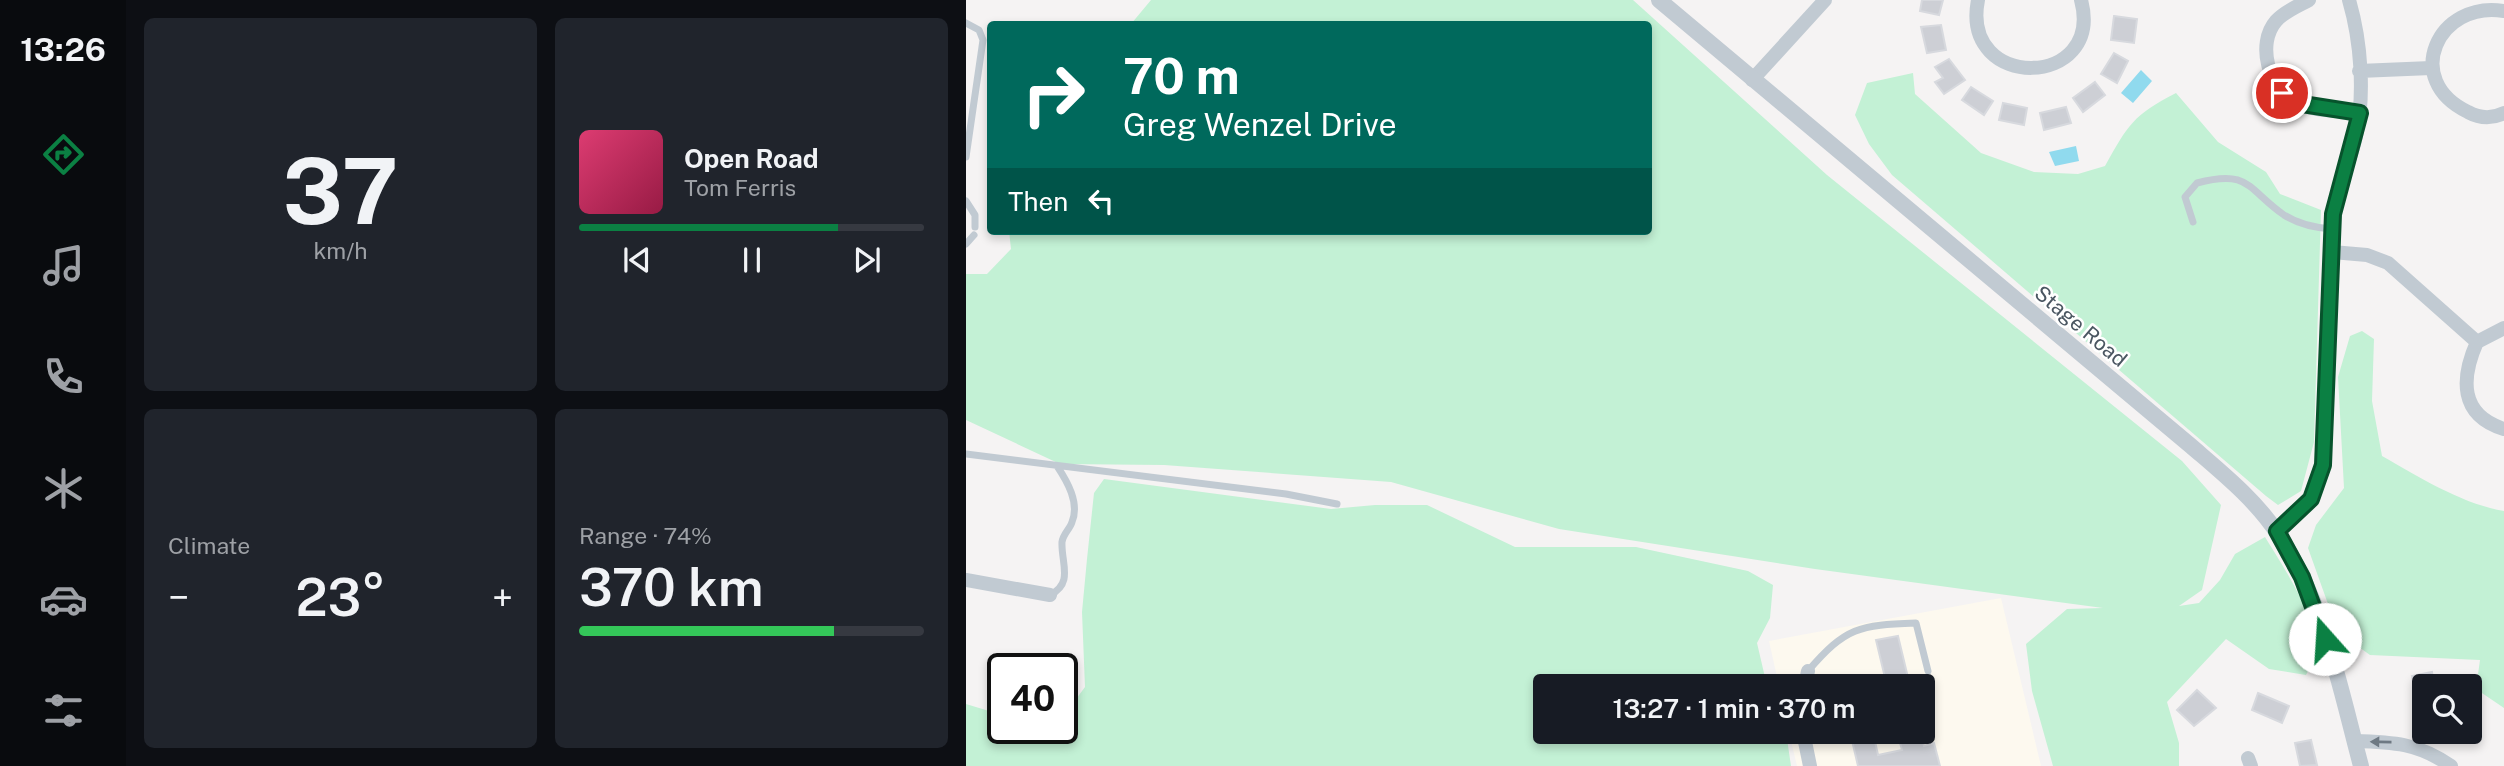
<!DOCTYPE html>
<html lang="en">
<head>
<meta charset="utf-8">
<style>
	body { margin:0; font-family:"Public Sans",sans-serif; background:#20242c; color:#f1f3f6; height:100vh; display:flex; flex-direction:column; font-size:26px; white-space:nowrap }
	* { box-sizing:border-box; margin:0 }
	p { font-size:23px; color:#9ea1a6 }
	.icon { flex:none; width:38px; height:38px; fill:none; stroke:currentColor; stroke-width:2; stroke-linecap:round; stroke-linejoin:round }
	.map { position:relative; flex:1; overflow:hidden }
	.details { display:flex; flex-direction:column; gap:18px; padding:18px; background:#0d0f14; width:840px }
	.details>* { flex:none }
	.guide { position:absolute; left:21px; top:21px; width:665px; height:214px; border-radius:7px; box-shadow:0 4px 10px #0003; background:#00695c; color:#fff; overflow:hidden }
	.controls { position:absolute; left:1446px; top:674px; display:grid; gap:14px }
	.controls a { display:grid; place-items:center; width:70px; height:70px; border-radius:7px; background:#171b24; box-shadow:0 4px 10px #0003; font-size:35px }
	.speed { position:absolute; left:21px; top:653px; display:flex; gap:14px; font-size:35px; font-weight:700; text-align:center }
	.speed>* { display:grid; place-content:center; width:91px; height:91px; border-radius:50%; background:#171b24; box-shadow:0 4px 10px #0003; line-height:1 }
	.speed .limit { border:4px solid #111; border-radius:10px; background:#fff; color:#111 }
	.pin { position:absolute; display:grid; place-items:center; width:60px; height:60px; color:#fff; margin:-30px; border:4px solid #fff; border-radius:50%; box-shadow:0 2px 7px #0007 }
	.me { position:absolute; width:77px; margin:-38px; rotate:341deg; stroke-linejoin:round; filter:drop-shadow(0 0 5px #0008) }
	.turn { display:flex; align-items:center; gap:24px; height:147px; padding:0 21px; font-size:32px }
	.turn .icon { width:91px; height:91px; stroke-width:2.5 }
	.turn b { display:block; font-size:49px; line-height:60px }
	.then { display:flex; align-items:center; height:66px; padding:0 21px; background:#0003; gap:14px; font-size:26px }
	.big { font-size:52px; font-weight:600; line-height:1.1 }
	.details .widget { flex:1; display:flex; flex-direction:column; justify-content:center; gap:10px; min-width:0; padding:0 24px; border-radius:10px; background:#20242c }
	.details .dial { align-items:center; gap:0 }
	.dial b { font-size:91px; line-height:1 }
	.song { display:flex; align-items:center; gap:21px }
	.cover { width:84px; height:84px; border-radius:10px; background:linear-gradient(135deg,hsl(340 70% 55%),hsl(340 70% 35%)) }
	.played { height:7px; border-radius:4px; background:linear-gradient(90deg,#0b8043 75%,#363941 75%) }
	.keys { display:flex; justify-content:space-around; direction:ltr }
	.heat { display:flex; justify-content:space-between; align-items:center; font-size:38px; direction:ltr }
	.charge { height:10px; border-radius:5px; background:linear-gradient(90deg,#34c759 74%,#363941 0) }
	.details .tiles { flex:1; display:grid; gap:18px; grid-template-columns:repeat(2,1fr) }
	.trip { position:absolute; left:567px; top:674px; width:402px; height:70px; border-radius:7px; background:#171b24; box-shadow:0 4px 10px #0003; font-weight:600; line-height:70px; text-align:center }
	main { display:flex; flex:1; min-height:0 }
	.tab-bar { display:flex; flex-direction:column; width:126px; justify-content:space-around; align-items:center; background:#090b0e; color:#9ea1a6 }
	.tab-bar .icon { width:49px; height:49px }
	.tab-bar .on { color:#0b8043 }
	.tab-bar b { font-size:32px; color:#f1f3f6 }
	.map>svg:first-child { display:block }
	.commercial { fill:#fdf9ef }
	.green { fill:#c3f1d5 }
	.water { fill:#90daee }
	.building { fill:#cdcfd5; stroke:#d7d9de; stroke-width:2 }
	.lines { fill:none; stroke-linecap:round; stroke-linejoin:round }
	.service { stroke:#c1cad2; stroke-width:7 }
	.minor { stroke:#c1cad2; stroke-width:14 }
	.tertiary { stroke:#c1cad2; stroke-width:16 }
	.oneway { fill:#6e7983 }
	.route-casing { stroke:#07532c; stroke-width:18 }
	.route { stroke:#0b8043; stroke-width:12 }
	.labels { text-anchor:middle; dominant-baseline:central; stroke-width:5; stroke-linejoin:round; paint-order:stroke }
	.street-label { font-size:21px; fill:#4a5661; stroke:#fff }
</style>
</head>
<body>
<main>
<nav class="tab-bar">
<b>13:26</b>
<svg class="icon on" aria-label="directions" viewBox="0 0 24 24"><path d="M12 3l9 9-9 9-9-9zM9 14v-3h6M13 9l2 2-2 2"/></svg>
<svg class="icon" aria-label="music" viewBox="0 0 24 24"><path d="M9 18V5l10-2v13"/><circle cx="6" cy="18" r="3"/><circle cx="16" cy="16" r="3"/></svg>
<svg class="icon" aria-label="phone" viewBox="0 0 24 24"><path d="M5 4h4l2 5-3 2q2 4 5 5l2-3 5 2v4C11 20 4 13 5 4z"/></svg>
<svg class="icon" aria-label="climate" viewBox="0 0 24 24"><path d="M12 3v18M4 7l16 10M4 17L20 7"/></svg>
<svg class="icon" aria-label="car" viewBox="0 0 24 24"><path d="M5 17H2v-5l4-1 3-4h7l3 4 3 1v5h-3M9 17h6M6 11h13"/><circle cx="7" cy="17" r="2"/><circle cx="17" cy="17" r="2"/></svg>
<svg class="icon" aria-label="filters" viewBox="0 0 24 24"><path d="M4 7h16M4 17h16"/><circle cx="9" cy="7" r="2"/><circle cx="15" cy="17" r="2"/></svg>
</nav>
<section class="details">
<div class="tiles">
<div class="widget dial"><b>37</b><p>km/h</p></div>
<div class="widget">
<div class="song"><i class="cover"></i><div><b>Open Road</b><p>Tom Ferris</p></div></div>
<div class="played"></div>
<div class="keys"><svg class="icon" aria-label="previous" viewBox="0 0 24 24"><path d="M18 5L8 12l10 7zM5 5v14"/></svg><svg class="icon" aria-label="pause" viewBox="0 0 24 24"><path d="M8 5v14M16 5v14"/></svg><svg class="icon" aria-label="next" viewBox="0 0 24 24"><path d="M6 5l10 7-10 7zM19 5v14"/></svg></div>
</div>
<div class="widget"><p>Climate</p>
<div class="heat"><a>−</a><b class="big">23°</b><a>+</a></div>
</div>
<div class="widget"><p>Range · 74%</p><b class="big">370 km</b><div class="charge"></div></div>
</div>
</section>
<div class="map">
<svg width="1538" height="766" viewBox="0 0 1538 766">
	<rect width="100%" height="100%" fill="#f5f3f3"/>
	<path class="commercial" d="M1035 598 1075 766H831L823 732H957V686H813L803 641Z"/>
	<path class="green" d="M185 0H667L861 175 1216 461 1255 505 1236 590 1213 606 1233 603 1254 580 1269 554 1299 537C1315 563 1355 623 1349 655 1347 662 1343 669 1340 675L1303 669 1260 639 1201 702 1213 743V766H1087L1066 691 1060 644 1101 609 1137 608 849 569 593 529 425 482 198 465 94 464 0 420V274H21L45 249 43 231H682V24H165Z
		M947 73 949 94 1015 153 1068 172 1112 174 1139 166C1162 125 1167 115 1210 93L1252 142 1300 172 1314 194 1355 210 1348 442 1335 491 1312 505 1300 496 926 175 903 144 889 115 901 83Z
		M1396 331 1408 339 1406 401 1416 456C1453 477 1496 504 1538 511V708L1510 689 1514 660 1404 655 1372 632 1342 548 1350 525 1378 488 1372 377 1384 336Z
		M138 479 365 509 409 505H461L549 547H670L782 571 807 585 804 618 791 643 801 686H579V732H820L825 766H0V704L23 711 37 722V728L82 737 89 728H96V718L119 687 116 612 121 559 128 493Z"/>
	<path class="water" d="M1175 70 1186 81 1167 103 1155 93Z
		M1110 146 1113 161 1089 166 1083 152Z"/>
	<path class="building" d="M956 0H977L973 15 954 11Z
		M1148 16 1171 19 1168 43 1145 40Z
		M975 25 980 50 961 53 955 27Z
		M1148 53 1162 61 1151 83 1135 74Z
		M983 59 999 80 978 94 969 82 977 78 969 67Z
		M1129 82 1139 95 1117 112 1107 98Z
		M1005 87 1027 101 1018 115 996 100Z
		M1037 103 1061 108 1058 125 1033 120Z
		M1100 107 1105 123 1078 130 1074 113Z
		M932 636 944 686H921L910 640Z
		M1466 672 1468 686H1458V713L1453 714 1446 676Z
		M1231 690 1250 708 1228 726 1211 710Z
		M1292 693 1323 706 1316 723 1286 710Z
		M884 732H907L912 755 936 750 931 732H954L958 746 968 743 974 766H892Z
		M1345 740 1351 765 1334 766 1329 743Z"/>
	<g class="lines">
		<path class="service" d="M0 23 13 30 17 40 0 157
			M0 201 9 215V227
			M1227 222 1219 197 1231 183C1284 169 1281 189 1318 215 1332 224 1350 228 1366 229
			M0 244 8 235
			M0 454 320 494 371 504
			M84 595C108 583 95 563 96 542 97 534 104 529 106 522 114 503 101 481 91 466
			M842 671C880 627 893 625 950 623L962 671"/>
		<path class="minor" d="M1012 0C994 92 1139 89 1115 0
			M1343 0C1332 6 1319 11 1310 21 1290 44 1303 89 1329 102 1346 112 1374 110 1394 113
			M1538 11C1472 0 1435 80 1502 112 1513 118 1526 119 1538 113
			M1393 71 1465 68
			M786 80 859 0
			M1366 252 1401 255 1422 263 1511 342
			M1538 328 1511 342C1495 378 1493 415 1538 429
			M1311 531 1345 499 1357 465 1367 214C1372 187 1384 163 1390 136 1399 94 1395 41 1383 0
			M0 580 84 595
			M839 686 842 671
			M837 732 844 766
			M1388 741C1427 742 1452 743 1485 766
			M1282 758 1285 766"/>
		<path class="tertiary" d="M693 0 1225 446C1255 472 1290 500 1312 534 1358 602 1374 688 1395 766"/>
	</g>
	<defs><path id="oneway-solid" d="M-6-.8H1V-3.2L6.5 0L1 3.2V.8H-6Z" transform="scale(1.75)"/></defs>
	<use class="oneway" href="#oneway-solid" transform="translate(1415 742) rotate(-179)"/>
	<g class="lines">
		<g class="route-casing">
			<path id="route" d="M1316 93 1330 103 1394 113 1367 214 1357 465 1345 499 1311 531 1336 577 1359 639"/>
		</g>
		<use href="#route" class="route"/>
	</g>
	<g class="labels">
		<g class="street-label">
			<text transform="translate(1115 326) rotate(40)">Stage Road</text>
		</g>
	</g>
</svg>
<div class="controls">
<a><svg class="icon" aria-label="search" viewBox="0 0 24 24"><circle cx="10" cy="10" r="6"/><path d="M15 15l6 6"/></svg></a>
</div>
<div class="speed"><div class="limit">40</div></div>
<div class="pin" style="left:1316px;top:93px;background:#d93025"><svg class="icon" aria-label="arrive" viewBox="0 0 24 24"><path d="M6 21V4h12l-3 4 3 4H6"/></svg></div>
<svg class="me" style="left:1359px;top:639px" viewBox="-20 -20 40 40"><circle r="19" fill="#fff"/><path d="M0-13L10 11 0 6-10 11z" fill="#0b8043"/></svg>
<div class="trip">13:27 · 1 min · 370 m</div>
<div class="guide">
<div class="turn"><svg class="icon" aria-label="right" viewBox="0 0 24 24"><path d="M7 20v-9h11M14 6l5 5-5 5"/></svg><div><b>70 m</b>Greg Wenzel Drive</div></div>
<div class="then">Then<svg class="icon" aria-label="left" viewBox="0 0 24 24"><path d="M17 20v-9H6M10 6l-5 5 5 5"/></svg></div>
</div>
</div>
</main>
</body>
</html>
